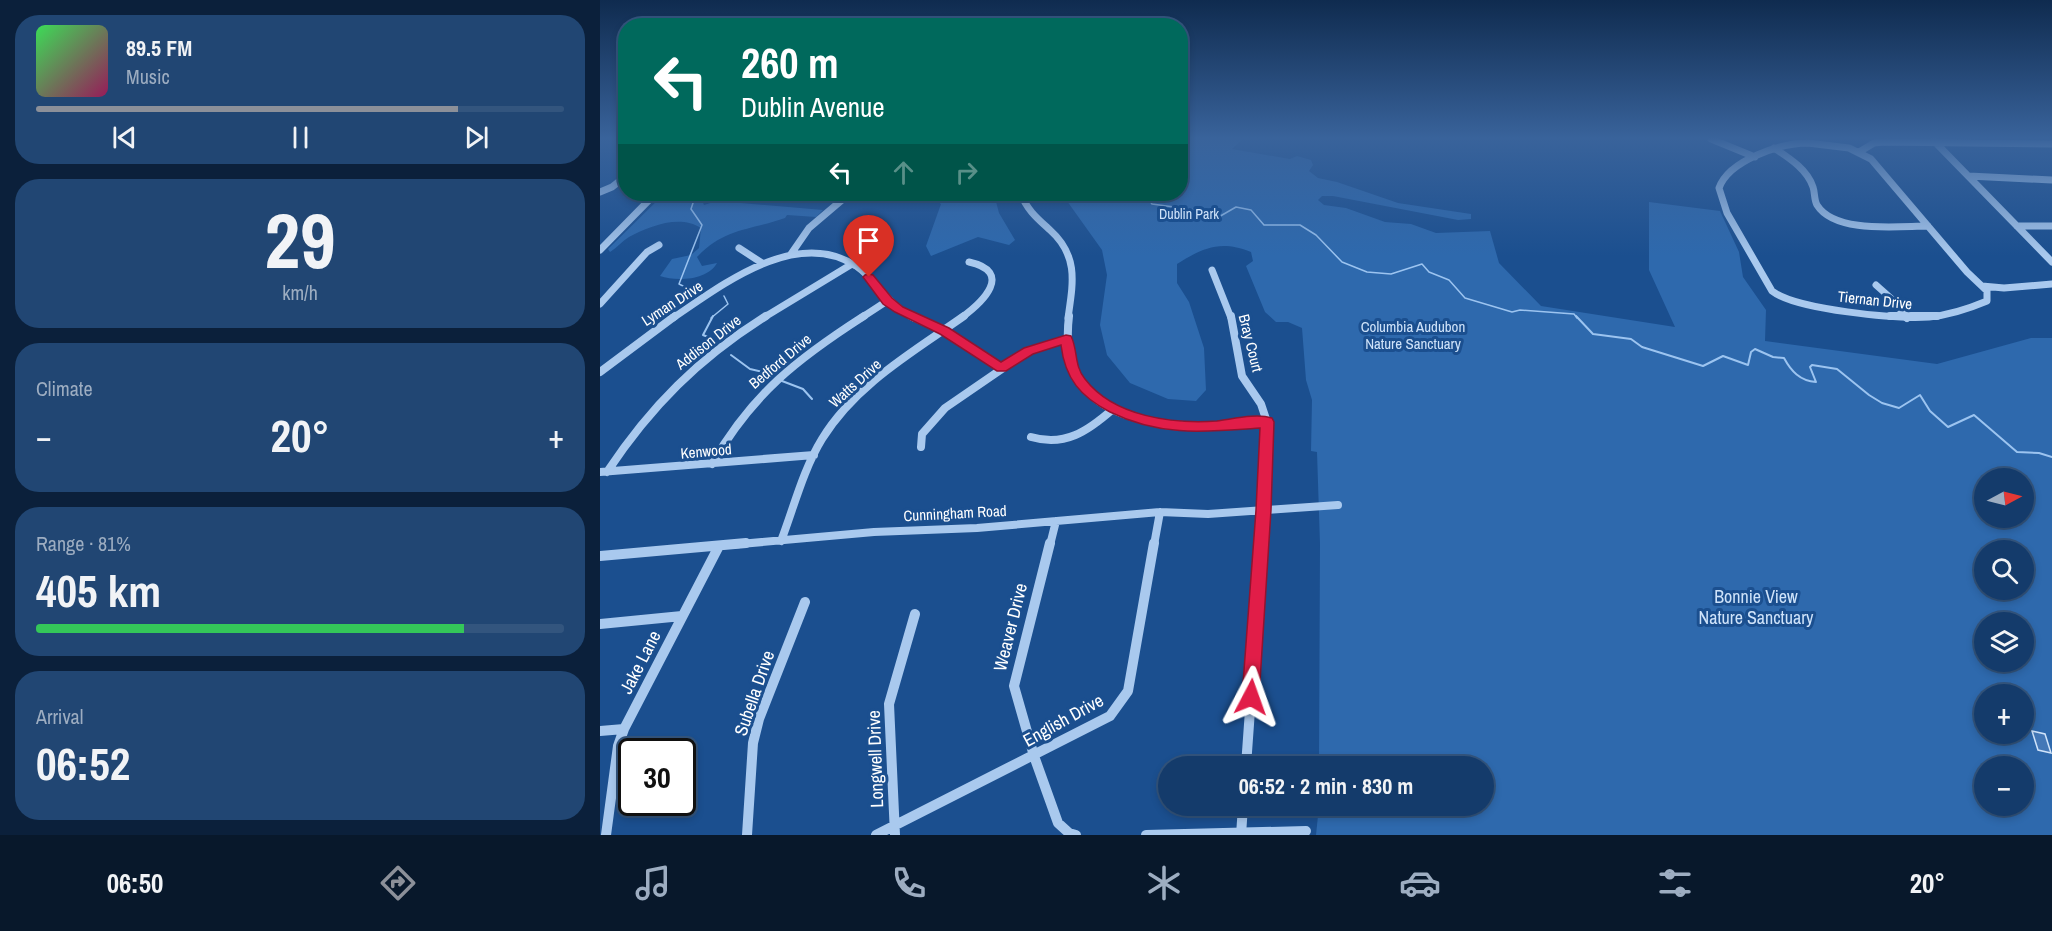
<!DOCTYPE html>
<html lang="en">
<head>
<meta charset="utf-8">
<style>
	body { margin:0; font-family:"Archivo Narrow",sans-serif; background:#214673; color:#f1f3f6; height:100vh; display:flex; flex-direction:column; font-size:22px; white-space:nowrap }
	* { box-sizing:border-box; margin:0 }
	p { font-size:20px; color:#9dadc1 }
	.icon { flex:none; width:33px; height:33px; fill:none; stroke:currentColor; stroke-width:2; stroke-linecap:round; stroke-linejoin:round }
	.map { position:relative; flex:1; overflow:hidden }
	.sheet { display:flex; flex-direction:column; gap:15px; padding:15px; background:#0b203b; width:600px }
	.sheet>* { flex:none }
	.guide { position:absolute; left:18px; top:18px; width:570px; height:183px; border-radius:24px; box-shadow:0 3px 9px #0003,0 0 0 2px #33557e; background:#00695c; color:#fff; overflow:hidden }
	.needle { width:39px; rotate:83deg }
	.fabs { position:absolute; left:1374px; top:468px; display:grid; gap:12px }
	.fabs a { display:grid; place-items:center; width:60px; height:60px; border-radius:50%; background:#143b6b; box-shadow:0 3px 9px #0003,0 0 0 2px #33557e; font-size:30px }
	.speed { position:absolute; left:18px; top:738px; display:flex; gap:12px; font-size:30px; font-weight:700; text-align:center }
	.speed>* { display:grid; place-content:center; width:78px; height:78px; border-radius:50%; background:#143b6b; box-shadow:0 3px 9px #0003,0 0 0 2px #33557e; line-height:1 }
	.speed .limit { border:3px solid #111; border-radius:9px; background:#fff; color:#111 }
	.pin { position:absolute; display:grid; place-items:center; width:51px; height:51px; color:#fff; margin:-62px -26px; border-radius:50% 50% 50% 0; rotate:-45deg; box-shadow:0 0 6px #0007 }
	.pin .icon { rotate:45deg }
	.me { position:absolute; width:66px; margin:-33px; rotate:4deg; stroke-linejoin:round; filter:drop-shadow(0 0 4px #0008) }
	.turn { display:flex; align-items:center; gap:21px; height:126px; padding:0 24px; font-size:27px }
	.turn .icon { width:78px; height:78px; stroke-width:2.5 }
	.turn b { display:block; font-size:42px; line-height:51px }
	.lanes { display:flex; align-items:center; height:57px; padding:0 24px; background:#0003; justify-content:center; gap:30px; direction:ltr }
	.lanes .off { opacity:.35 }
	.big { font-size:45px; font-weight:700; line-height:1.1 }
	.sheet .card { flex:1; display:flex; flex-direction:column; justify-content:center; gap:9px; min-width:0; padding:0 21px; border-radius:24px; background:#214673 }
	.sheet .dial { align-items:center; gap:0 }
	.dial b { font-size:78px; line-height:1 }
	.song { display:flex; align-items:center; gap:18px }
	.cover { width:72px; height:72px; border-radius:9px; background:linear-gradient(135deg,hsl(130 70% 55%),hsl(330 70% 35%)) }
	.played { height:6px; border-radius:3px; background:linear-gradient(90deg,#8c9099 80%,#33557e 80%) }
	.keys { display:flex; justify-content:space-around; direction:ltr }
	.heat { display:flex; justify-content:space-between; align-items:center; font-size:33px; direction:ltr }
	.charge { height:9px; border-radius:4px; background:linear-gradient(90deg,#34c759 81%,#33557e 0) }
	.trip { position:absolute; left:558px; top:756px; width:336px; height:60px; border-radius:30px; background:#143b6b; box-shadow:0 3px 9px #0003,0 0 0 2px #33557e; font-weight:700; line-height:60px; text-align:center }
	.dock { display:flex; height:96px; justify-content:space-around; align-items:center; background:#08182b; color:#9dadc1 }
	.dock .icon { width:42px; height:42px }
	.dock .current { color:#8c9099 }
	.dock b { font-size:27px; color:#f1f3f6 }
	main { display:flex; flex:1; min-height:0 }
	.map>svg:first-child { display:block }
	.green { fill:#2e69ad; fill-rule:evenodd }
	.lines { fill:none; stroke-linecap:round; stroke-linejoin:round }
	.stream-far1 { stroke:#9cc4f0; stroke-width:1.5 }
	.stream { stroke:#9cc4f0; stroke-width:2 }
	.building { fill:#4478b7; stroke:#cfe3fa; stroke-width:1.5 }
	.minor-far2 { stroke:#a9c9ee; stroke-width:7 }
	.minor-far1 { stroke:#a9c9ee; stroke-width:8 }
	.minor { stroke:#a9c9ee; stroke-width:10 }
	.route { fill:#e11d48; stroke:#92132f; stroke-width:1.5 }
	.labels { text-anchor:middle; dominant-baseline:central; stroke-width:6; stroke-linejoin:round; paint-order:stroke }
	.far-park-label { font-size:14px; fill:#cfe3fa; stroke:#1b4f8f }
	.street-label { font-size:15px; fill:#fff; stroke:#1b4f8f }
	.park-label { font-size:15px; fill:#cfe3fa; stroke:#1b4f8f }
	.near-park-label { font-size:18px; fill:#cfe3fa; stroke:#1b4f8f }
	.near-street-label { font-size:18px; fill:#fff; stroke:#1b4f8f }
</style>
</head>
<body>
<main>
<section class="sheet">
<div class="card">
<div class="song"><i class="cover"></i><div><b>89.5 FM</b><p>Music</p></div></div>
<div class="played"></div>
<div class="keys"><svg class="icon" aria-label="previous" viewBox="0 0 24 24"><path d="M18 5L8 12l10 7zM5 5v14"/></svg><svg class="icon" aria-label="pause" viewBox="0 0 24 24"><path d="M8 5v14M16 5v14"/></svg><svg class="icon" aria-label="next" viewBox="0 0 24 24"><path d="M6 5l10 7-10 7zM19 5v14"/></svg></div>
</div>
<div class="card dial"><b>29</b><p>km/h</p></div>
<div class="card"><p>Climate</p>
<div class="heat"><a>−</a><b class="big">20°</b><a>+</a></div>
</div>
<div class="card"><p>Range · 81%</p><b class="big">405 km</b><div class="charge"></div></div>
<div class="card"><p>Arrival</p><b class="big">06:52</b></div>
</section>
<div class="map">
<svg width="1452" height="835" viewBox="0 0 1452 835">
	<rect width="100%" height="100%" fill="#1b4f8f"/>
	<path class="green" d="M581 139H643L632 149 690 159 697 156 711 160 713 165 709 171 718 178 737 182 798 203 871 214V219L858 220 733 196H722L718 200 724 205 746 208 785 222 811 224 836 233 890 231 899 263 941 306 1075 327 1049 270V202L1120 211 1139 252 1143 277 1166 310 1165 341 1337 364 1431 338H1452V835H716L719 806H884V766H719L720 544 717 452 711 451 712 400 706 380 702 328 688 322H676L665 312 646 266 653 261 651 252C621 240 604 247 577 264V283L589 302 604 348 606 390 596 401 568 399 530 383 507 355 500 325 507 275 502 250 462 194H580ZM1384 478H1424V518H1384ZM1384 550H1424V590H1384ZM1384 622H1424V662H1384ZM1384 694H1424V734H1384ZM1384 766H1424V806H1384Z
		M64 194H112L102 200 104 205 117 201 223 210 216 217 187 215 185 218C148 231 125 228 97 257L102 266 117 263C108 280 77 282 60 276L72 259 91 255 99 248 101 228C80 214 49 226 29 237 22 241 17 248 10 252L8 249Z
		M327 194H394L399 213 415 240 409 245 378 237 331 256 326 246 341 204Z"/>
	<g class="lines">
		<path class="stream-far1" d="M545 194 552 204 603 211 606 216 617 218 636 207 651 210 664 225H700L716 235 742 262 767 272 791 274 822 264 829 272 849 280 865 298 912 312 920 310 974 314 977 318
			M91 290 79 284 102 225 91 209 96 194
			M111 318 128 304 124 296"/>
		<path class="stream" d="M113 316 103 335 113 339
			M976 316 993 334 1031 339 1042 347 1103 366 1123 356 1148 365 1151 352 1155 349 1173 357 1184 358C1191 371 1200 381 1216 382L1210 367 1212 365 1237 369 1269 395 1282 403 1299 408 1320 395 1330 411 1348 427 1374 415 1417 452 1439 453 1452 457
			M131 355 150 369 167 373
			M182 381 203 389 212 399"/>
	</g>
	<path class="building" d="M1432 731 1445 734 1451 753 1438 750Z"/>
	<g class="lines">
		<path class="minor-far2" d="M1111 139 1155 157
			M1333 140 1452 262
			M1208 143 1249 148 1271 159 1367 272 1387 291V301C1368 309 1350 315 1329 317 1297 319 1196 310 1172 291L1127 213 1119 188C1129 160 1181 143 1208 143Z
			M1174 148C1189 158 1207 169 1213 187 1215 193 1214 200 1217 205 1235 234 1299 226 1328 226
			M1259 152 1274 143 1283 142 1452 144
			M1369 176 1452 180
			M0 192 12 187 26 176
			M289 194 297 195
			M421 194C427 210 438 219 450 230 479 256 473 283 468 318
			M1417 226H1452
			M139 248 162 263
			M0 250 55 194
			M191 254 209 228 249 194
			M612 270 631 318
			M1276 285 1294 301 1307 318
			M1382 286 1404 288 1452 284
			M0 304 47 252 59 245
			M73 318C122 285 196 227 256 266 279 282 286 304 314 318
			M163 318 252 264
			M261 318 287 301
			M361 318C383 302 414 272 369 262"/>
		<path class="minor-far1" d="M311 316 351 334 401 368
			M469 316C454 437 586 429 667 422
			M631 316 642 376 661 404 667 422 662 545
			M1290 316H1337
			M1305 316 1307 318
			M0 372 75 316
			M431 437C465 447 488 431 513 409
			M321 447 322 434 345 408 428 351 467 339
			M112 464C152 394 197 359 264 316
			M0 472 214 455
			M7 472C51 406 98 359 166 316
			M181 541C194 507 203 470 222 439 256 384 313 352 364 316
			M129 545 274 532 377 528 560 512 608 514 738 505
			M450 545 456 521
			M554 545 560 512"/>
		<path class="minor" d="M450 543 414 686 434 756 458 823 469 833 476 835
			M0 556 146 543
			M0 624 82 616
			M0 731 24 729
			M646 766 662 543
			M6 835 18 746 24 729 119 546
			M147 835 153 743 159 719 205 602
			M276 835 510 716 528 691 554 543
			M295 835 289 704 315 614
			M546 835 706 831
			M641 835 643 806"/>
	</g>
	<linearGradient id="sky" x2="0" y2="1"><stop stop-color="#0f2b4f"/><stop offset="0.54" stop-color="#39639b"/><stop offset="1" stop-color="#39639b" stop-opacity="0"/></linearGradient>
	<rect width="1452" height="256" fill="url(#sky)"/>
	<path class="route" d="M269 274 273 275 292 298 303 307 349 328 401 362 424 348 466 335 471 336C478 350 474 366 485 379 514 417 573 424 617 421 633 419 656 413 672 418L674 422 671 510 659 697 657 703 651 705 644 703 642 697 656 510 660 428C605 432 561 437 510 412 481 397 465 379 461 345L433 354 406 371H397L340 334 295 312 283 304 263 277 265 275Z"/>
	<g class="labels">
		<g class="far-park-label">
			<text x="589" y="214">Dublin Park</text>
		</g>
		<g class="street-label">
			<text transform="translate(1275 300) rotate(6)">Tiernan Drive</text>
			<text transform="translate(72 303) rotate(-33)">Lyman Drive</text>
			<text transform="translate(108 342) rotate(-38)">Addison Drive</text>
			<text transform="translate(651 343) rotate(76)">Bray Court</text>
			<text transform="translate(180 361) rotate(-40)">Bedford Drive</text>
			<text transform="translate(255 383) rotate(-42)">Watts Drive</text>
			<text transform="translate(106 451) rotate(-5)">Kenwood</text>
			<text transform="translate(355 513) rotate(-3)">Cunningham Road</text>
		</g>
		<g class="park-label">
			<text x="813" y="326">Columbia Audubon<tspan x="813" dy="17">Nature Sanctuary</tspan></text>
		</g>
		<g class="near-park-label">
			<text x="1156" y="596">Bonnie View<tspan x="1156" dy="21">Nature Sanctuary</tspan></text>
		</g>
		<g class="near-street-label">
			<text transform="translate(410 627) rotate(-76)">Weaver Drive</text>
			<text transform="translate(40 662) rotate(-63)">Jake Lane</text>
			<text transform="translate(154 693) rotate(-71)">Subella Drive</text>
			<text transform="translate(463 720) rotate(-29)">English Drive</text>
			<text transform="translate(275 759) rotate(-92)">Longwell Drive</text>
		</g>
	</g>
</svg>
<div class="fabs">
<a><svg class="needle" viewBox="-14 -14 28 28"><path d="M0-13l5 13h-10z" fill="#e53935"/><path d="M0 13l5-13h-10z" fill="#9dadc1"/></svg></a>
<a><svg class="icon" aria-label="search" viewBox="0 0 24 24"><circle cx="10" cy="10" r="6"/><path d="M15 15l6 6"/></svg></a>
<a><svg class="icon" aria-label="layers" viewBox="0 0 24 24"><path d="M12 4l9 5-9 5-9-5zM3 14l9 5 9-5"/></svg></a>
<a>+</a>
<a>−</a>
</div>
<div class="speed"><div class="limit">30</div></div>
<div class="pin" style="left:269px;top:277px;background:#d93025"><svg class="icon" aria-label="arrive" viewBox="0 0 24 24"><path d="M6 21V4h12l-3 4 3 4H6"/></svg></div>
<svg class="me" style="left:651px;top:697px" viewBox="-20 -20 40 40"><path d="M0-17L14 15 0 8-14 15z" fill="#e11d48" stroke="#fff" stroke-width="4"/></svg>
<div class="trip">06:52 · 2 min · 830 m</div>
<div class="guide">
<div class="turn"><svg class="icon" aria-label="left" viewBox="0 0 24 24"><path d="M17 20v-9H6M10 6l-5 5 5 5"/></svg><div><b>260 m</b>Dublin Avenue</div></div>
<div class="lanes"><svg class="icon" aria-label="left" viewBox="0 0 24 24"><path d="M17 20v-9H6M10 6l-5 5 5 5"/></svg><svg class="icon off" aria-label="ahead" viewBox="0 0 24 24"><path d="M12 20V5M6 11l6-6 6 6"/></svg><svg class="icon off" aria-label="right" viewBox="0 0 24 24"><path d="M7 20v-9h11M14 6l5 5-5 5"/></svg></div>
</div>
</div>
</main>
<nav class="dock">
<b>06:50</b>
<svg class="icon current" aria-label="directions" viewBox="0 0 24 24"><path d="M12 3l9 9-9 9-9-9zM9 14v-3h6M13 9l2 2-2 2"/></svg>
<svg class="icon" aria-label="music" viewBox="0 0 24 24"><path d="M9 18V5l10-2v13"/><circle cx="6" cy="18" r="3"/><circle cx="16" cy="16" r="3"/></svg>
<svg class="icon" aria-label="phone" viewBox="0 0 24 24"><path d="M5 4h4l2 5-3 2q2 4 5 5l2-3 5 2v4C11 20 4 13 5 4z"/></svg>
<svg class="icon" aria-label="climate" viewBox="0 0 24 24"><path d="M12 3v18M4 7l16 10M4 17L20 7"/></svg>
<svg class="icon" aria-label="car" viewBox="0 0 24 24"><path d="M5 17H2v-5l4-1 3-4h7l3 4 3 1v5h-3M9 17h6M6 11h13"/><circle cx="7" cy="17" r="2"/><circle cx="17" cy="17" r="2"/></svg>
<svg class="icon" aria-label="filters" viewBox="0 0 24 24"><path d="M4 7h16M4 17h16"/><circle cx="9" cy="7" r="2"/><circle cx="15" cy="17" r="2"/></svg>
<b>20°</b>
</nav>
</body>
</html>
